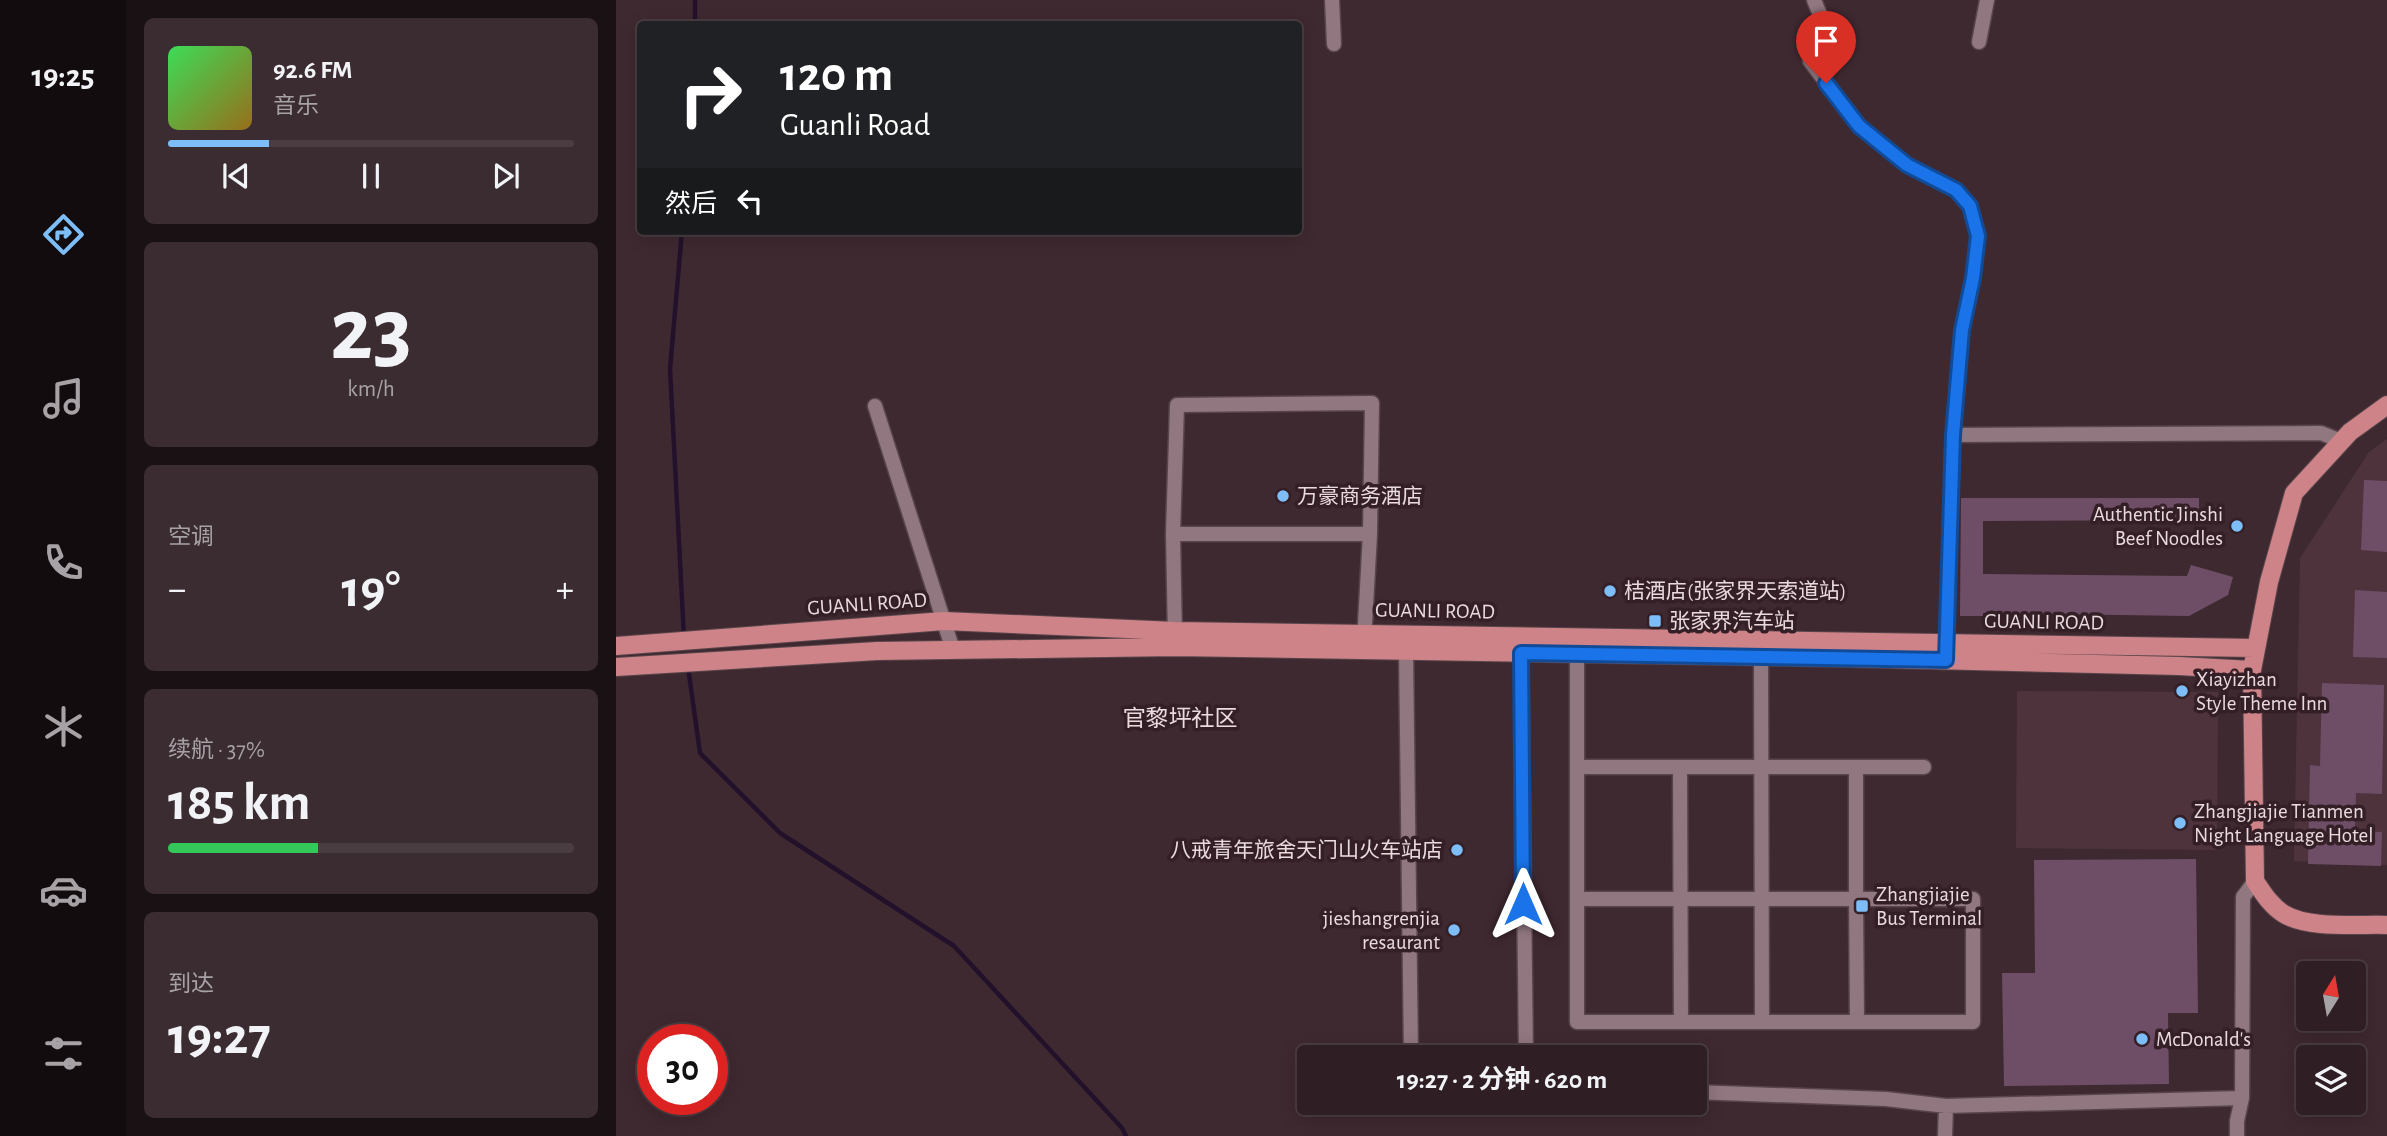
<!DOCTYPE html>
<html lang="zh">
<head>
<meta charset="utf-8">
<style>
	body { margin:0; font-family:"Alegreya Sans","Noto Sans SC",sans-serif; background:#3b2c31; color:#f1f3f6; height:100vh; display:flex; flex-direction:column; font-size:26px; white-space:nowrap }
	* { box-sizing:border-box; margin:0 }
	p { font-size:23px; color:#a7a2a6 }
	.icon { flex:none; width:38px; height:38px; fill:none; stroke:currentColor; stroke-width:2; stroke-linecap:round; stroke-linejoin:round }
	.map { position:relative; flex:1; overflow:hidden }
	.drawer { display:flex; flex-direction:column; gap:18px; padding:18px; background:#1a1114; width:490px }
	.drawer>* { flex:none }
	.hud { position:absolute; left:21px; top:21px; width:665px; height:214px; border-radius:7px; box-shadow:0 4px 18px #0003,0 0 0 2px #4a3d41; background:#202124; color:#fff; overflow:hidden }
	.needle { width:46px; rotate:11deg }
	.fabs { position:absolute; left:1680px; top:961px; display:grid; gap:14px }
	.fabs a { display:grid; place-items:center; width:70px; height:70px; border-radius:7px; background:#2f1f24; box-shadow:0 4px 18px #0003,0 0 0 2px #4a3d41; font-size:35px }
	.speed { position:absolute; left:21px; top:1024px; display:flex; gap:14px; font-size:35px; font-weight:700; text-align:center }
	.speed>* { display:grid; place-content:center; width:91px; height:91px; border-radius:50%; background:#2f1f24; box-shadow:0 4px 18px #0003,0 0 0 2px #4a3d41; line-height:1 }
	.speed .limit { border:10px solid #d22; background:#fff; color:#111 }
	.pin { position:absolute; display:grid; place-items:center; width:60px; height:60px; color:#fff; margin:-72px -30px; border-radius:50% 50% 50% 0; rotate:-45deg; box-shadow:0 0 7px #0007 }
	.pin .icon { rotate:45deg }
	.me { position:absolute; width:77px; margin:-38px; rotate:0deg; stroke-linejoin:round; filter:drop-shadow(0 0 5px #0008) }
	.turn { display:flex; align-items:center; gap:24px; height:147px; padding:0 28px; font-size:32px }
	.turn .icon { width:91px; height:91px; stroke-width:2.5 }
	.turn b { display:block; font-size:49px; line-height:60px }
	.then { display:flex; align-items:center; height:66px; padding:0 28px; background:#0003; gap:14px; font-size:26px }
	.big { font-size:52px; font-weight:700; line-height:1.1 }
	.drawer .tile { flex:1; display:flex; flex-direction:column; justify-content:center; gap:10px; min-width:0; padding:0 24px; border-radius:10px; background:#3b2c31 }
	.drawer .dial { align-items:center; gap:0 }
	.dial b { font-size:91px; line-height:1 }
	.song { display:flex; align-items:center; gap:21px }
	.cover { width:84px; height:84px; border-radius:10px; background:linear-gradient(135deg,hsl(130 70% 55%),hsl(40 70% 35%)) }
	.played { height:7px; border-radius:4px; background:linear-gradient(90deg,#7dbef9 25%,#4a3d41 25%) }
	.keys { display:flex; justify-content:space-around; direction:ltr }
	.heat { display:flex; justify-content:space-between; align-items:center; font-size:38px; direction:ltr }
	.charge { height:10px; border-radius:5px; background:linear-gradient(90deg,#34c759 37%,#4a3d41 0) }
	.trip { position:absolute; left:681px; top:1045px; width:410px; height:70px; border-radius:7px; background:#2f1f24; box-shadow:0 4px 18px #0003,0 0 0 2px #4a3d41; font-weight:700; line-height:70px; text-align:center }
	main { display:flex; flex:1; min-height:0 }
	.menu { display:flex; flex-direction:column; width:126px; justify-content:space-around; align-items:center; background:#130c0e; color:#a7a2a6 }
	.menu .icon { width:49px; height:49px }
	.menu .active { color:#7dbef9 }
	.menu b { font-size:32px; color:#f1f3f6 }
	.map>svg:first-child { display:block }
	.built { fill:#4e333d }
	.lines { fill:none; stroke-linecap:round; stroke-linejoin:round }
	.stream { stroke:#23112c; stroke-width:4.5 }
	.building { fill:#6e4e66 }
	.minor-casing { stroke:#58454b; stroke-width:17 }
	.major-casing { stroke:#58454b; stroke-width:20 }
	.minor { stroke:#91777f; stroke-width:14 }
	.major { stroke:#cd8387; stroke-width:18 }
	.route-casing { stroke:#114b97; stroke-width:18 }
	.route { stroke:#1a73e8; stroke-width:12 }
	.poi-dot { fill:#7dbef9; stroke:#341f26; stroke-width:2.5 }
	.labels { text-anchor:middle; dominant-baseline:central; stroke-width:7; stroke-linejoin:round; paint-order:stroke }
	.poi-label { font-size:21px; fill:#e9dade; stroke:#341f26; text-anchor:start }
	.street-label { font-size:21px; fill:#e9dade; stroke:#341f26 }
	.neighbourhood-label { font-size:23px; fill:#e9dade; stroke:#341f26 }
</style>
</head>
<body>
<main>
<nav class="menu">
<b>19:25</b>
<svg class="icon active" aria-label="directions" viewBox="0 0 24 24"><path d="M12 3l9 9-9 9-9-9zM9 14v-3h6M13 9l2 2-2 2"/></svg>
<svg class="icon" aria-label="music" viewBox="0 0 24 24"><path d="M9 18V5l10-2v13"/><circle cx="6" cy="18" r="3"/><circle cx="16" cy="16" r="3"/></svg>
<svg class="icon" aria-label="phone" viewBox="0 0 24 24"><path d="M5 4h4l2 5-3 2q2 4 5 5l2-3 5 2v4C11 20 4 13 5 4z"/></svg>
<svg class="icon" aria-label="climate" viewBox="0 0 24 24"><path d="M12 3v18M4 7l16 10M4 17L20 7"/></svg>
<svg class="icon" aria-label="car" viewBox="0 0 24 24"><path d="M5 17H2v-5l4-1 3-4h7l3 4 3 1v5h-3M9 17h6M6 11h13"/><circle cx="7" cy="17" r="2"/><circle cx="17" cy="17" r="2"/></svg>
<svg class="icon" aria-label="filters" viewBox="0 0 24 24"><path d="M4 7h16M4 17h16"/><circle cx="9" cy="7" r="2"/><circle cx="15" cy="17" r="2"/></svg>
</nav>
<section class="drawer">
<div class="tile">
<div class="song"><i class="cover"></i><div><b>92.6 FM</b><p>音乐</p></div></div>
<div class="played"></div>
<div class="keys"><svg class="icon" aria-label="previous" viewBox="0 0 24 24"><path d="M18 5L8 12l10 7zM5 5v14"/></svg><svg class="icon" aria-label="pause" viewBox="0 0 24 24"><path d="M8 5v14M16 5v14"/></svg><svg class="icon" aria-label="next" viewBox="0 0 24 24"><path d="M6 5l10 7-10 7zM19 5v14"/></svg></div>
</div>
<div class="tile dial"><b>23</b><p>km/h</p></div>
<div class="tile"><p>空调</p>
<div class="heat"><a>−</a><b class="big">19°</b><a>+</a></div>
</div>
<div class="tile"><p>续航 · 37%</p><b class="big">185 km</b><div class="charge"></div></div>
<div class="tile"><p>到达</p><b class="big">19:27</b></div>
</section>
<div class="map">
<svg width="1771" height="1136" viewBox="0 0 1771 1136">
	<rect width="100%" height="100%" fill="#3f2930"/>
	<path class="built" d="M1771 439V865L1678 861 1684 558 1753 452Z
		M1401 691 1602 692 1601 850 1400 848Z"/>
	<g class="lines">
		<path class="stream" d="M79 24V0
			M66 231 54 369 68 638
			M72 667 84 753 164 833 338 946 506 1128 510 1136"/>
	</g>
	<path class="building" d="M1748 480 1771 481V552L1745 550Z
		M1345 498H1583V520L1367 521V574L1571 576 1575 565 1617 577 1612 595 1573 616 1367 613V616H1344Z
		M1739 590 1771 592V658L1737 657Z
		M1706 683 1768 685 1766 794 1740 793 1739 831 1766 832 1765 866 1692 864 1694 765 1704 766Z
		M1580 859 1582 1013H1552L1553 1084 1388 1086 1386 973H1419L1418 860Z"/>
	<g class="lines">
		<g class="minor-casing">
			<path id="minor" d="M716 0 718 44
				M1198 0 1210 29 1194 61 1243 126 1291 165 1340 190 1354 206 1362 236 1357 278 1346 330 1337 435 1330 652
				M1363 42 1371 0
				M259 406 337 650
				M1337 435 1705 433 1725 441
				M557 534H754
				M559 639 557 534 561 405 756 403 754 534 748 642
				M905 644 910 1057
				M790 651 795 1057
				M961 654V1022H1146L1145 657
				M961 767H1308
				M1064 767 1065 1022
				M961 899H1240V767
				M1146 1022H1241L1240 899H1357V1022H1241
				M1078 1092 1270 1099 1330 1106 1626 1098 1627 897 1639 881
				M1329 1136 1330 1106
				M1621 1136V1121L1626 1098"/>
		</g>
		<g class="major-casing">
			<path id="major" d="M1771 405 1734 432 1678 493 1653 582 1636 670 1639 881C1647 893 1655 906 1668 914 1692 929 1742 924 1771 925
				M0 646 328 621 559 631 1639 648
				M0 667 261 651 560 647 1233 658 1563 666 1636 670"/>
		</g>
		<use href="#minor" class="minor"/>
		<use href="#major" class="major"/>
	</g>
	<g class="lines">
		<g class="route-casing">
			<path id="route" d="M907 904 905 653 1330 660 1337 435 1346 330 1357 278 1362 236 1354 206 1340 190 1291 165 1243 126 1210 83"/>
		</g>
		<use href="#route" class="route"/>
	</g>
	<g class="poi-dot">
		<circle cx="667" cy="496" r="7"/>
		<circle cx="1621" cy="526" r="7"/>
		<circle cx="994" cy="591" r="7"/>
		<rect x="1032" y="614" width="14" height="14" rx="3.5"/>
		<circle cx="1566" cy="691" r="7"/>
		<circle cx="1564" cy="823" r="7"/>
		<circle cx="841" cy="850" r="7"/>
		<rect x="1239" y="899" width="14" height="14" rx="3.5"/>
		<circle cx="838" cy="930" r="7"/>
		<circle cx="1526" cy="1039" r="7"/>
	</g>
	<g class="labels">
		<g class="poi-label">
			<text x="681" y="496">万豪商务酒店</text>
			<text x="1607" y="514" text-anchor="end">Authentic Jinshi<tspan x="1607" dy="24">Beef Noodles</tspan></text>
			<text x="1008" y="591">桔酒店(张家界天索道站)</text>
			<text x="1053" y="621">张家界汽车站</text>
			<text x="1580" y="679">Xiayizhan<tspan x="1580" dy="24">Style Theme Inn</tspan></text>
			<text x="1578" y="811">Zhangjiajie Tianmen<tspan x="1578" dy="24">Night Language Hotel</tspan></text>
			<text x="827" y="850" text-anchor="end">八戒青年旅舍天门山火车站店</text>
			<text x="1260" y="894">Zhangjiajie<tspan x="1260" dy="24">Bus Terminal</tspan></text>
			<text x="824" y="918" text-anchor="end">jieshangrenjia<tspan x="824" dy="24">resaurant</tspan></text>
			<text x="1540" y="1039">McDonald's</text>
		</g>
		<g class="street-label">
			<text transform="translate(251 604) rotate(-4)">GUANLI ROAD</text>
			<text transform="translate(819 611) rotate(1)">GUANLI ROAD</text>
			<text transform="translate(1428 622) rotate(1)">GUANLI ROAD</text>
		</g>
		<g class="neighbourhood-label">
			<text x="564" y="719">官黎坪社区</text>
		</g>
	</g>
</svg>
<div class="fabs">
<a><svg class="needle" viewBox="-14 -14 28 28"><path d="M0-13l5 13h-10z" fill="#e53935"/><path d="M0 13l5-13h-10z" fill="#a7a2a6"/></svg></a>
<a><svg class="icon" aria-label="layers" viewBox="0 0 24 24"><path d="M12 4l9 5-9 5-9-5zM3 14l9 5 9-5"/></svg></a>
</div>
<div class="speed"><div class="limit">30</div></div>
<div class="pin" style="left:1210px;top:83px;background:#d93025"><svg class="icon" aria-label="arrive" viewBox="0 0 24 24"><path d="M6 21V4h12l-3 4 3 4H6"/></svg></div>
<svg class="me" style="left:907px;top:904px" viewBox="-20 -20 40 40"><path d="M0-17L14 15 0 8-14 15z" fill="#1a73e8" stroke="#fff" stroke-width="4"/></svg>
<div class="trip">19:27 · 2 分钟 · 620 m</div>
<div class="hud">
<div class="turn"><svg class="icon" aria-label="right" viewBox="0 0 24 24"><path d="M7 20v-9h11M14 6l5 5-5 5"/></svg><div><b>120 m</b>Guanli Road</div></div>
<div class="then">然后<svg class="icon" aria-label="left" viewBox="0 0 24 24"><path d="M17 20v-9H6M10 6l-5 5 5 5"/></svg></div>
</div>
</div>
</main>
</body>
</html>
